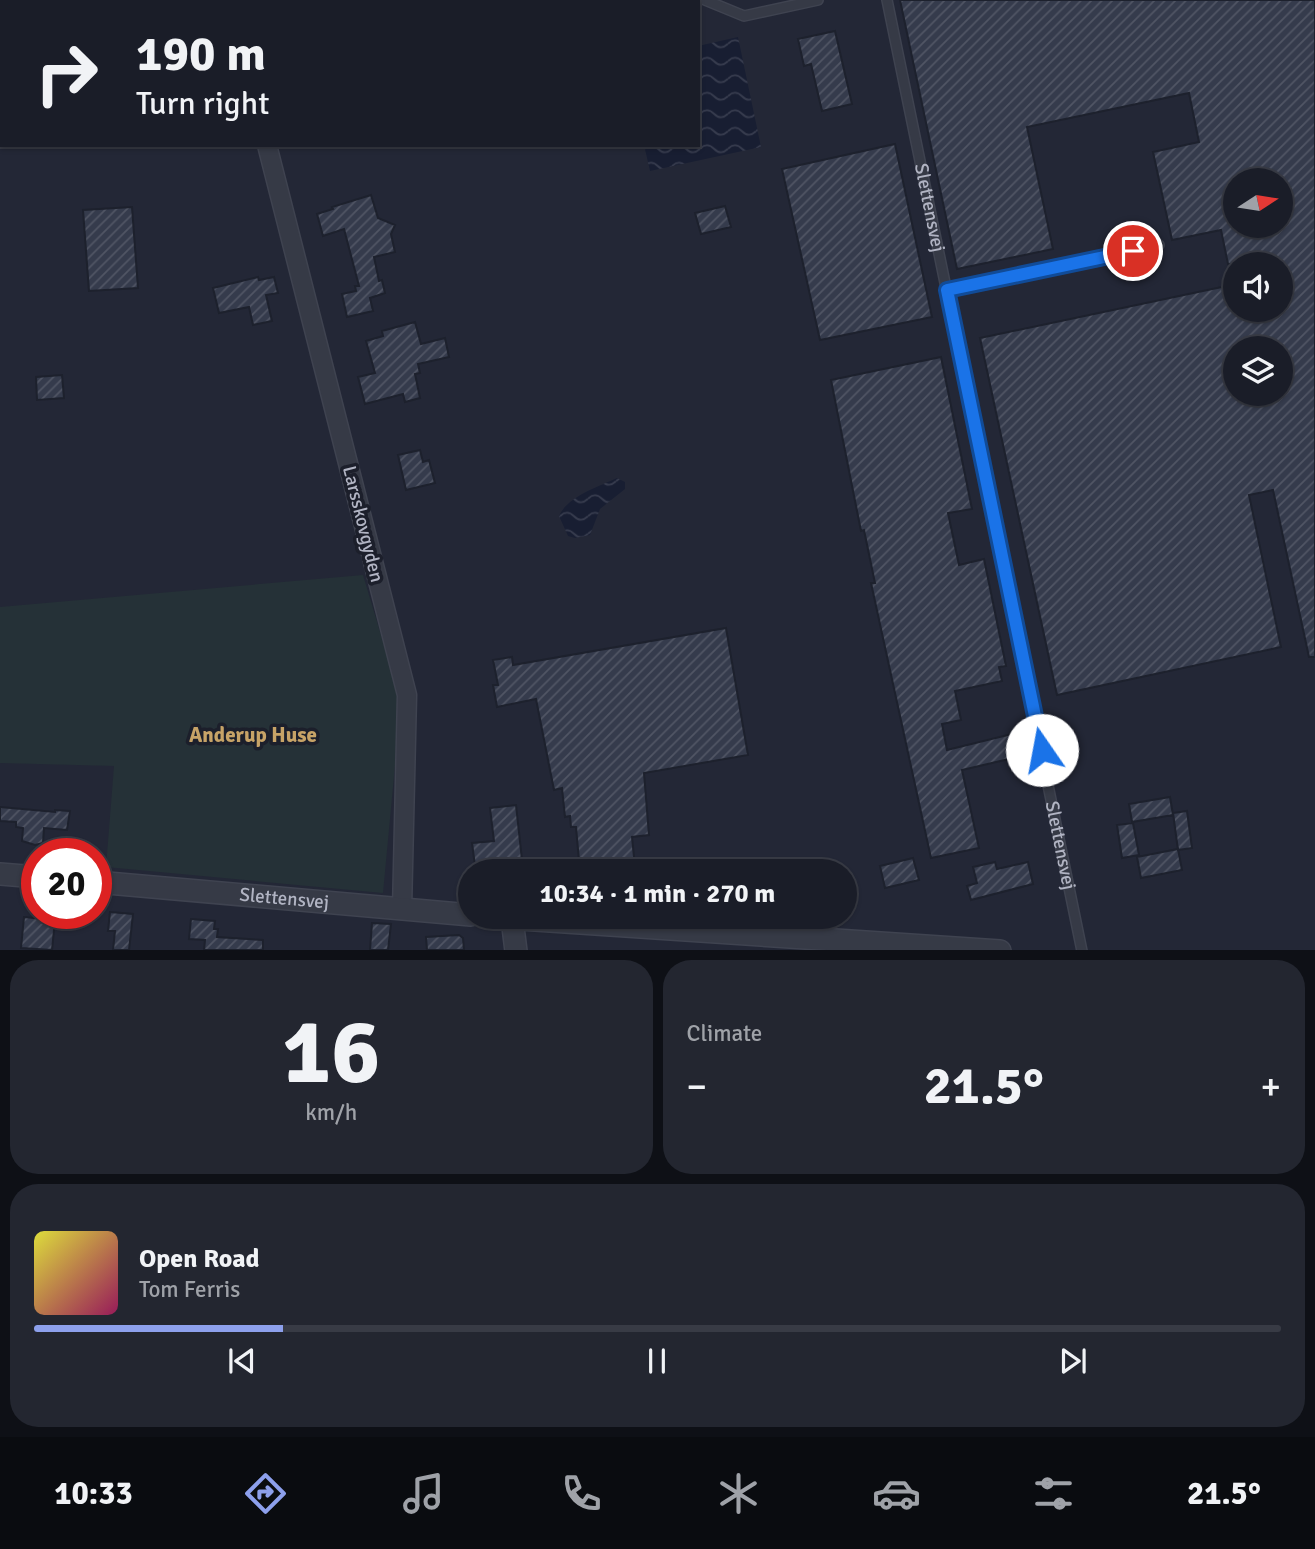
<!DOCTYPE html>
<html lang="en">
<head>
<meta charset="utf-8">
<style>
	body { margin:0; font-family:Signika,sans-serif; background:#232630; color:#f1f3f6; height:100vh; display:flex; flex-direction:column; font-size:26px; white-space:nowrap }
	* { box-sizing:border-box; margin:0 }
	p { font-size:23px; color:#9fa2a8 }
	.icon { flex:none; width:38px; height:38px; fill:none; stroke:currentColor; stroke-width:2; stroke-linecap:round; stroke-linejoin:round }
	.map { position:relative; height:950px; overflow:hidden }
	.panel { display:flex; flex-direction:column; gap:10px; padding:10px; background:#0e1016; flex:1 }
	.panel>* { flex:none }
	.banner { position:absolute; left:0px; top:0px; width:700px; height:147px; box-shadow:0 2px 5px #0004,0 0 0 2px #383b45; background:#1a1d28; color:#f1f3f6; overflow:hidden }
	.needle { width:46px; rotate:78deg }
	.fabs { position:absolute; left:1223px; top:168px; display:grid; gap:14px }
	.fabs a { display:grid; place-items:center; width:70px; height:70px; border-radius:50%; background:#1a1d28; box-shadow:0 2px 5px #0004,0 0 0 2px #383b45; font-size:35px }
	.speed { position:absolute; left:21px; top:838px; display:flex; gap:14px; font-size:35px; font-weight:700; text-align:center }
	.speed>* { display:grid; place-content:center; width:91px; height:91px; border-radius:50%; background:#1a1d28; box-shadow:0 2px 5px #0004,0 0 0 2px #383b45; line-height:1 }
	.speed .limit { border:10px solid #d22; background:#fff; color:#111 }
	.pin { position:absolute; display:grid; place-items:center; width:60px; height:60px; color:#fff; margin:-30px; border:4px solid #fff; border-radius:50%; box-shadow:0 2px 7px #0007 }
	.me { position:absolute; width:77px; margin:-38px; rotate:348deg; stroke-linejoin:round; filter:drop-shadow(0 0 5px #0008) }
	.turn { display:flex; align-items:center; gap:24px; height:147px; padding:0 21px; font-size:32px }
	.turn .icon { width:91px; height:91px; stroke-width:2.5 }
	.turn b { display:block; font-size:49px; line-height:60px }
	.big { font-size:52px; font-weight:800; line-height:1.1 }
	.panel .tile { flex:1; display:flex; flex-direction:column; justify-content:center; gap:10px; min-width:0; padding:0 24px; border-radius:28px; background:#232630 }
	.panel .dial { align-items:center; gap:0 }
	.dial b { font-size:91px; line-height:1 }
	.song { display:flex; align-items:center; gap:21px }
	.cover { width:84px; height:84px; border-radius:10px; background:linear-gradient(135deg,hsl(60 70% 55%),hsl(330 70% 35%)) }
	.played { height:7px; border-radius:4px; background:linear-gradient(90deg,#8da0ec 20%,#383b45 20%) }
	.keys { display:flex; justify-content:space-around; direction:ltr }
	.heat { display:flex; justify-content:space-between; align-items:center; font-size:38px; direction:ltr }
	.panel .tiles { flex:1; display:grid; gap:10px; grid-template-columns:1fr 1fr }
	.tile:last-child { grid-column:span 2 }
	.trip { position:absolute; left:458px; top:859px; width:399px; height:70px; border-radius:35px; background:#1a1d28; box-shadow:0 2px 5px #0004,0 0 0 2px #383b45; font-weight:800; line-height:70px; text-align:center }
	.tabs { display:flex; height:112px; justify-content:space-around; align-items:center; background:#0a0c10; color:#9fa2a8 }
	.tabs .icon { width:49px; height:49px }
	.tabs .current { color:#8da0ec }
	.tabs b { font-size:32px; color:#f1f3f6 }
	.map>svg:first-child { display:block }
	.green { fill:#253137 }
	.water { fill:url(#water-waves) }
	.building { fill:url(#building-hatch); stroke:#1d212d; stroke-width:2; fill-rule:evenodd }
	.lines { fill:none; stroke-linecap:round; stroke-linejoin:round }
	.service-casing { stroke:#3f4350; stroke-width:12 }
	.minor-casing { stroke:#3f4350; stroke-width:21 }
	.tertiary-casing { stroke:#3f4350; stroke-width:24 }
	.service { stroke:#363a46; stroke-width:9 }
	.minor { stroke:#363a46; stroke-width:18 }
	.tertiary { stroke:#363a46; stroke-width:21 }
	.route-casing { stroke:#114b97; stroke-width:18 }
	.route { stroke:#1a73e8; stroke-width:12 }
	.labels { text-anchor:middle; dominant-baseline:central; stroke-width:7; stroke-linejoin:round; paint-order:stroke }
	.street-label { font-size:19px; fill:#b1b4c3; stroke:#1c1f2b }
	.neighbourhood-label { font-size:21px; font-weight:bold; fill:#c7a367; stroke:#1c1f2b }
</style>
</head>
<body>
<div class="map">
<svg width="1315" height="951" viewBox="0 0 1315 951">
	<defs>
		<pattern id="water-waves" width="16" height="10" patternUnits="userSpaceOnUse" patternTransform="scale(1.75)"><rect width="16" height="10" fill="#181e32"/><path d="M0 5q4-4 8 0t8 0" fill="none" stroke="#373c4e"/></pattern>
		<pattern id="building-hatch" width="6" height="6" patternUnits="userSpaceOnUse" patternTransform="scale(1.75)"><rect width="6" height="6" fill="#353b4c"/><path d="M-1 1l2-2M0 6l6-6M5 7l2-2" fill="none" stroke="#505564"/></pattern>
	</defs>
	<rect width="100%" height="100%" fill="#232736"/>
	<path class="green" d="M363 575 401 702 383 893 106 867 114 766 0 763V607Z"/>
	<path class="water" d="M738 37 761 147 650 171 644 145H698V46Z
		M617 478 625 482V489L600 509 590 535 575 538 568 536 559 516C568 496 598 487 617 478Z"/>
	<path class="building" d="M900 0H1315V657H1309L1273 490 1249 495 1281 647 1057 695 980 338 1236 284V310H1281V264H1228L1221 230 1172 240 1153 152 1199 142 1189 93 1027 127 1053 249 957 269ZM1236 180H1281V226H1236ZM1236 348H1281V394H1236Z
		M835 31 852 104 822 111 811 64 804 66 798 39Z
		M895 144 932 317 820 340 782 169Z
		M371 195 378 218 395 225 391 234 395 252 374 257 379 281 382 280 385 293 370 298 373 311 347 317 342 294 356 291 355 286H359L344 229 323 236 317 214 333 209 332 207Z
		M725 206 731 227 701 234 695 213Z
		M132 207 138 288 89 291 83 210Z
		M258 277 259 280 274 277 278 293 266 295 272 321 253 325 249 307 219 313 213 288Z
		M415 322 421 344 445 338 449 357 418 364 420 373 415 374 420 398 405 402 403 394 365 404 358 377 375 373 366 341 383 336 382 331Z
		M941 357 972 509 948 513 959 565 984 559 1006 666 999 667 1002 681 955 691 961 720 942 724 947 750 1020 732 1026 755 962 770 979 848 931 858 871 583H875L864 530 861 531 831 380Z
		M62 375 64 398 37 400 36 377Z
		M420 450 423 462 429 460 435 483 406 490 398 455Z
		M726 628 748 755 644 773 649 835 632 837 635 867 631 868V871L622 872H616V869L580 872 576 827H571L570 816 565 817 562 788 554 790 536 699 497 707 493 685H498L493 660 512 657 513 665Z
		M1170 797 1173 815 1132 822 1129 804Z
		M516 805 522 860 475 866 472 843 494 841 490 808Z
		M0 807 55 812V810L70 811 67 830 44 828 43 843 35 845 22 841 23 828 16 827V822L0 821Z
		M1187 811 1192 848 1178 850 1173 813Z
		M1133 823 1139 855 1122 858 1117 825Z
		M1178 849 1182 870 1141 878 1137 857Z
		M913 858 919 880 885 888 880 866Z
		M995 862 997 869 1028 862 1033 884 971 900 967 886 977 883 973 867Z
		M110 912 133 914 129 950H113L115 931H108Z
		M24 917 55 920 52 950 21 948Z
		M191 919 215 921 214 929H218L217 937 263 940V950H204L205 940 189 939Z
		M372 923 391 924 388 950H370Z
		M459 935 463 938 464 950H427L426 937Z"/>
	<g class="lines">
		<g class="service-casing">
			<g id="service">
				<path d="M705 0 744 16 818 0"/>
				<path id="s1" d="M887 0 1082 951"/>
				<path d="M947 290 1159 245"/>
			</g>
		</g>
		<g class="minor-casing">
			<path id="minor" d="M231 0V2
				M267 145 407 695 402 910"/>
		</g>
		<g class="tertiary-casing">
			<g id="tertiary">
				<path d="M0 874 37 877"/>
				<path id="s2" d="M96 882 471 915"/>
				<path d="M490 917 1000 951"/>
				<path d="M512 919 516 951"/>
			</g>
		</g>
		<use href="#service" class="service"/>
		<use href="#minor" class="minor"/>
		<use href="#tertiary" class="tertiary"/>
	</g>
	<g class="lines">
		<g class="route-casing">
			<path id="route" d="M1042 750 947 290 1133 251"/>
		</g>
		<use href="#route" class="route"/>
	</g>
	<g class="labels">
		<g class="street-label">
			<text stroke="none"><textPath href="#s1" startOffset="212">Slettensvej</textPath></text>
			<text transform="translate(363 524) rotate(76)">Larsskovgyden</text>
			<text stroke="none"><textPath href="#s1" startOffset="863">Slettensvej</textPath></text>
			<text stroke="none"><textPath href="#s2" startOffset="189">Slettensvej</textPath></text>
		</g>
		<g class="neighbourhood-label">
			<text x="253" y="735">Anderup Huse</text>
		</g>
	</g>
</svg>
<div class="fabs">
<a><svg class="needle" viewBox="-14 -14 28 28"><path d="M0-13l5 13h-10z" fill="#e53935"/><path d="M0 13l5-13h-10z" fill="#9fa2a8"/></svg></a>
<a><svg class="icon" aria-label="sound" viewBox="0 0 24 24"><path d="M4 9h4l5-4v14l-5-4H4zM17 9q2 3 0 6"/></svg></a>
<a><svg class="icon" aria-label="layers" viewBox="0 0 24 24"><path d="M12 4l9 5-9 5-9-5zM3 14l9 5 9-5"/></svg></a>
</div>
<div class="speed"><div class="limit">20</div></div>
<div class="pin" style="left:1133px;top:251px;background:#d93025"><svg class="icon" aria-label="arrive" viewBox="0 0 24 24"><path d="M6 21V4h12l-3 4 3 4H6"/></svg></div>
<svg class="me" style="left:1042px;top:750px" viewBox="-20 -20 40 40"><circle r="19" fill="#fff"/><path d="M0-13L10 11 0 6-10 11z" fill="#1a73e8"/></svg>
<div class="trip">10:34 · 1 min · 270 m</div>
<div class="banner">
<div class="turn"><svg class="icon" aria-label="right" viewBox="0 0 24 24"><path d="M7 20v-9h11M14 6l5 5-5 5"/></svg><div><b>190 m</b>Turn right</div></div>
</div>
</div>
<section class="panel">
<div class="tiles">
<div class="tile dial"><b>16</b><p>km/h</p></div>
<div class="tile"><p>Climate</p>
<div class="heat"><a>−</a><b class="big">21.5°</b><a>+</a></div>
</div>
<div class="tile">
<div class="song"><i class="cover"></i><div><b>Open Road</b><p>Tom Ferris</p></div></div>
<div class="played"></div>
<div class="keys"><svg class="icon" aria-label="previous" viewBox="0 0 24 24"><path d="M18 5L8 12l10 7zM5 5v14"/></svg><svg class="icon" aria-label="pause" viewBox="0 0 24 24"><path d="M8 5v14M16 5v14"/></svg><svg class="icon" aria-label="next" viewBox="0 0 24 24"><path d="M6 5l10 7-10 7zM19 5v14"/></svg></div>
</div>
</div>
</section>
<nav class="tabs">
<b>10:33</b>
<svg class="icon current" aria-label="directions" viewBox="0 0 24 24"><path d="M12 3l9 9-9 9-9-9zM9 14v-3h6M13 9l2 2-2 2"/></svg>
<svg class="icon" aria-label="music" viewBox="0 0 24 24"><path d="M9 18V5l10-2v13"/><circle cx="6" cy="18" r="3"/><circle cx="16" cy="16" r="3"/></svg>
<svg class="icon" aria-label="phone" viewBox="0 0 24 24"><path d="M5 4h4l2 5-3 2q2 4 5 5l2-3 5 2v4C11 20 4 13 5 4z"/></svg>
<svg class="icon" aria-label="climate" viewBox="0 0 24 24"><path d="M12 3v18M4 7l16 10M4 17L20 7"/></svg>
<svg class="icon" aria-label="car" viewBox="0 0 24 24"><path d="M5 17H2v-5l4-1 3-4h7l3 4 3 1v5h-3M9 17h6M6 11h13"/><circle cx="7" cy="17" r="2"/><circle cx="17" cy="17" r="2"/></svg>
<svg class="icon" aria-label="filters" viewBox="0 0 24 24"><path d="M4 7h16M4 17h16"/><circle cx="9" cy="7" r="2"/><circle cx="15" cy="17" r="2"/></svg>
<b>21.5°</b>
</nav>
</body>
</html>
